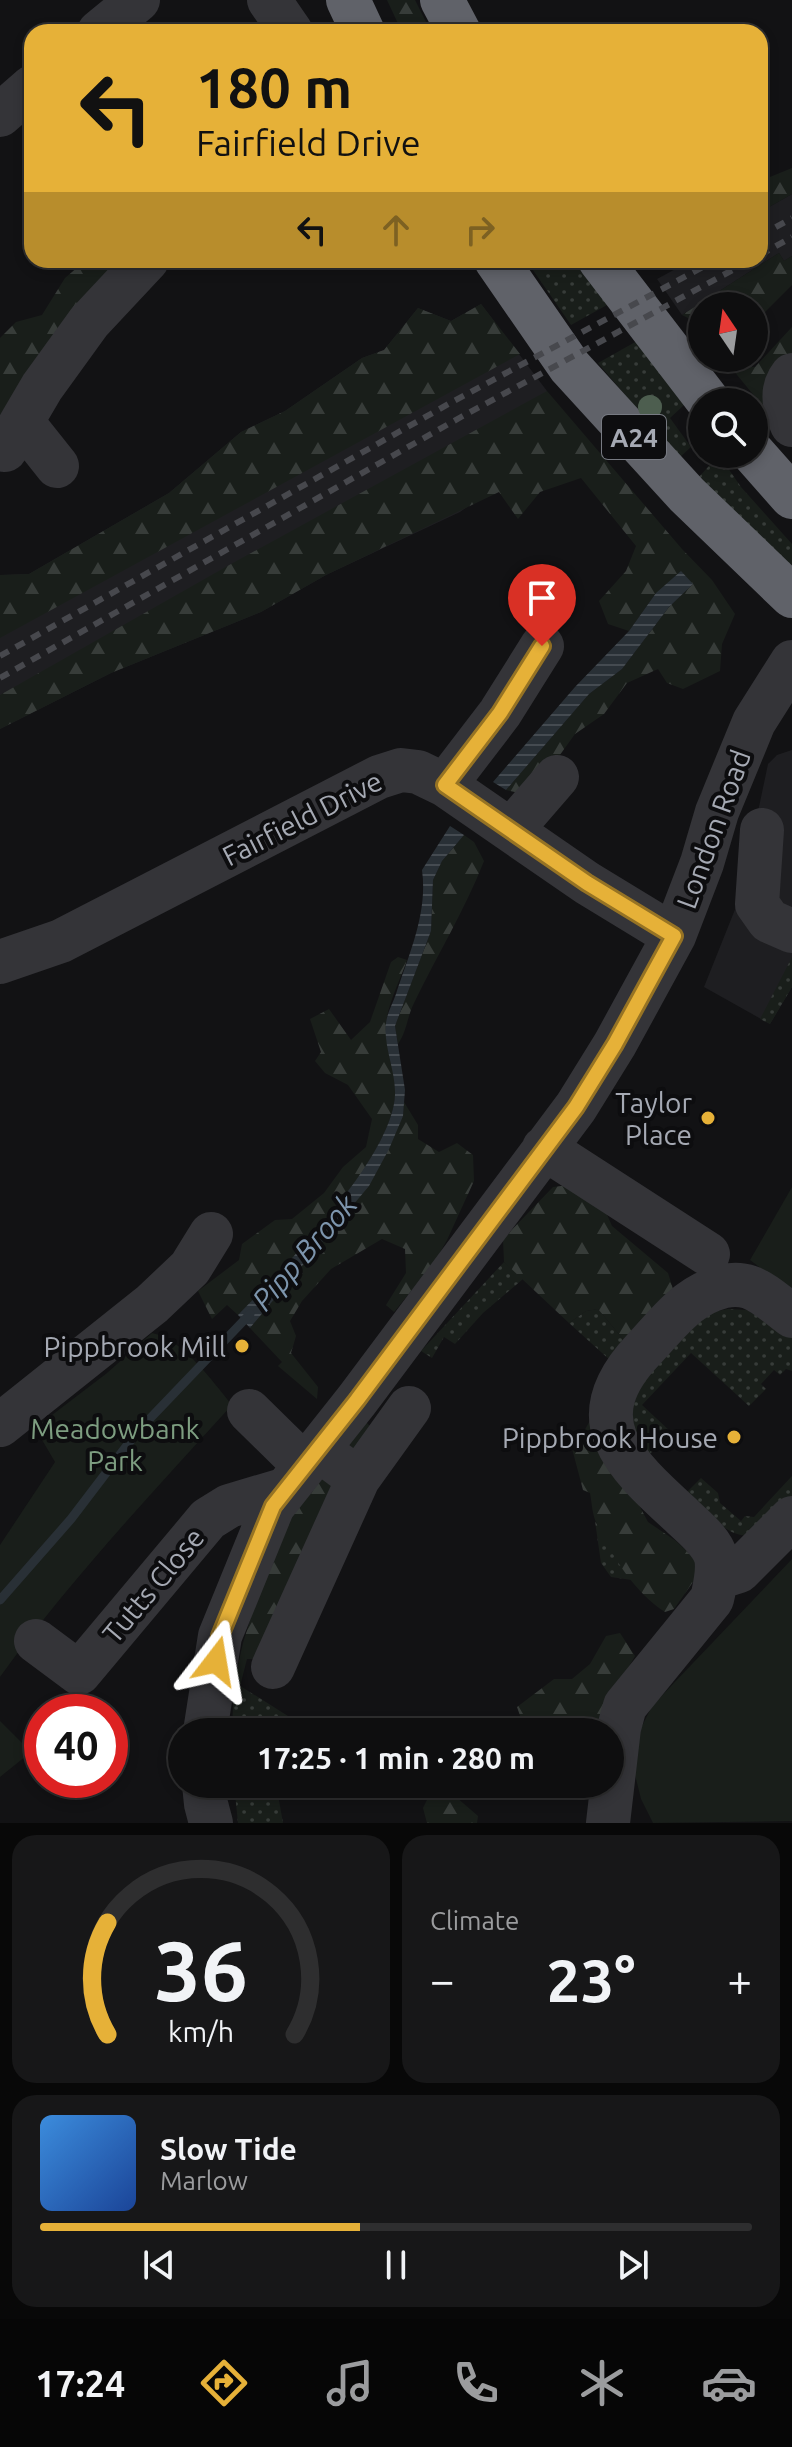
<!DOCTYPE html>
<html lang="en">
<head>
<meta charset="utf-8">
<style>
	body { margin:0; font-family:Ubuntu,sans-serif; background:#171718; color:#f1f3f6; height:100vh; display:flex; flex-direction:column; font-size:30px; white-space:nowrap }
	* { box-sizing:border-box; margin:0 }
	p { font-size:26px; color:#9b9c9e }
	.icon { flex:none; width:44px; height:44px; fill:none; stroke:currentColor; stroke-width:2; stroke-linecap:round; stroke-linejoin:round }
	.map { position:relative; height:1823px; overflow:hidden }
	.sheet { display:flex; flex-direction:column; gap:12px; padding:12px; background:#080808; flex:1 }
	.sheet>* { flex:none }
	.hud { position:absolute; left:24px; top:24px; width:744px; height:244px; border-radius:24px; box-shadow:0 4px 12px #0003,0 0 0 2px #2e2e2f; background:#e6b138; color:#111; overflow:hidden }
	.needle { width:52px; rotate:347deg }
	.tools { position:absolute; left:688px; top:292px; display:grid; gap:16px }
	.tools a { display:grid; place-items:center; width:80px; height:80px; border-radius:50%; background:#0e0e0f; box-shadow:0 4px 12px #0003,0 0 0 2px #2e2e2f; font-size:40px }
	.speed { position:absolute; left:24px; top:1694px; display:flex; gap:16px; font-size:40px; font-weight:700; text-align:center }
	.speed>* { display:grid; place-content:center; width:104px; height:104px; border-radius:50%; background:#0e0e0f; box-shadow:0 4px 12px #0003,0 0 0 2px #2e2e2f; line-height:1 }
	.speed .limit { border:12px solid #d22; background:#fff; color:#111 }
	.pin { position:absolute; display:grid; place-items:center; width:68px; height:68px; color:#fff; margin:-82px -34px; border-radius:50% 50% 50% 0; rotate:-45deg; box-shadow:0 0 8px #0007 }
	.pin .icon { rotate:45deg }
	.me { position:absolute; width:88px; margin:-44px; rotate:14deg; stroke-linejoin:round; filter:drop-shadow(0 0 6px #0008) }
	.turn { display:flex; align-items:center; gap:28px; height:168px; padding:0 40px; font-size:36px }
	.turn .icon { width:104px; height:104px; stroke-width:2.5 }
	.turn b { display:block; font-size:56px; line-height:68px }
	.lanes { display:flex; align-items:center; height:76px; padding:0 40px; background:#0003; justify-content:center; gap:40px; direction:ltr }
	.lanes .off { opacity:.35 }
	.big { font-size:60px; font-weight:700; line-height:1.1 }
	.sheet .widget { flex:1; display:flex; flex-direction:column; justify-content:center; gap:12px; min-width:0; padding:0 28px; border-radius:24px; background:#171718 }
	.sheet .dial { align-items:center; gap:0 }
	.dial svg { height:208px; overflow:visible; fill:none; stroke:#2e2e2f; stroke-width:7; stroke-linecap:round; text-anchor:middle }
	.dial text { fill:#f1f3f6; stroke:none }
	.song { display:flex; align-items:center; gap:24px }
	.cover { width:96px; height:96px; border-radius:12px; background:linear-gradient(135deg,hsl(210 70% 55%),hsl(220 70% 35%)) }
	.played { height:8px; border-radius:4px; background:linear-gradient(90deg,#e6b138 45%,#2e2e2f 45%) }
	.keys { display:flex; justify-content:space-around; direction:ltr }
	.heat { display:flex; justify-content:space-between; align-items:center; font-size:44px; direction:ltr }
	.sheet .tiles { flex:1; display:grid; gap:12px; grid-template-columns:1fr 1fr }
	.widget:last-child { grid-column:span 2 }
	.trip { position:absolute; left:168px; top:1718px; width:456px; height:80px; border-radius:40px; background:#0e0e0f; box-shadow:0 4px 12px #0003,0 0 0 2px #2e2e2f; font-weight:700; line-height:80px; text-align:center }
	.tab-bar { display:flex; height:128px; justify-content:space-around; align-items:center; background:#060606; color:#9b9c9e }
	.tab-bar .icon { width:56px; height:56px }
	.tab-bar .active { color:#e6b138 }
	.tab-bar b { font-size:36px; color:#f1f3f6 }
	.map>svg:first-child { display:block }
	.built { fill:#1e1e21 }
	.grass { fill:url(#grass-dots) }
	.forest { fill:url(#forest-firs) }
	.green { fill:#191e1a }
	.water { fill:url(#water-rules) }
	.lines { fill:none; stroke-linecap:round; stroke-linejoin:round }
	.stream { stroke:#293036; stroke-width:9 }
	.minor { stroke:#343438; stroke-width:44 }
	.highway { stroke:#606269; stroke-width:44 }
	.rail { stroke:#47484d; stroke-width:6; stroke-dasharray:10 8; stroke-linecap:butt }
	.tree { fill:#4d5e4f }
	.route-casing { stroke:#967324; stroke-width:20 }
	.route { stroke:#e6b138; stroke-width:14 }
	.poi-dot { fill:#e6b138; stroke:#0d0d0f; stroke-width:3 }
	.labels { text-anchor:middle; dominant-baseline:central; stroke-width:8; stroke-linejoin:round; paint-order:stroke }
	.shield { fill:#0d0d0f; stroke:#777a82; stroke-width:2 }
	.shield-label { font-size:26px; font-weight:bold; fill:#a5a9b3 }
	.street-label { font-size:28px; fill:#a5a9b3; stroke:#0d0d0f }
	.poi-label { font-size:28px; fill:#a5a9b3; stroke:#0d0d0f; text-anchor:end }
	.park-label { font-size:28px; fill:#7d9d80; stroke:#0d0d0f }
	.water-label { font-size:30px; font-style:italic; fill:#7d95ad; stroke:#0d0d0f }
</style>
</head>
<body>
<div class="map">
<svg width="792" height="1823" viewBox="0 0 792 1823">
	<defs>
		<pattern id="grass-dots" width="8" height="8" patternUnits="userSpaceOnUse" patternTransform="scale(2)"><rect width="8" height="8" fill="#191e1a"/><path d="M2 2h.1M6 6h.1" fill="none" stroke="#373c39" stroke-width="1.8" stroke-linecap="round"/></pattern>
		<pattern id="forest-firs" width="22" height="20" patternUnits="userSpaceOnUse" patternTransform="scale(2)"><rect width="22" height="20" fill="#191e1a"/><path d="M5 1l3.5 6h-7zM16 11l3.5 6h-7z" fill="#373c39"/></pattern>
		<pattern id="water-rules" width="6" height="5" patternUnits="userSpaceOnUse" patternTransform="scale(2)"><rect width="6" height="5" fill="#293036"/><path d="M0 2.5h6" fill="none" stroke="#454b51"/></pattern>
	</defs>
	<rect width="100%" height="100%" fill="#121214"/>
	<path class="built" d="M792 194V256L784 261 779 253 682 315 657 279 692 260H760V223L763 221 760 212Z
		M481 304 547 391 550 448 460 512 326 575 261 612 111 673 0 729V575L29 574 169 493 241 432 285 411 362 358 384 350 418 308 451 321Z
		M792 750V987L770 1024 704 987 740 897 768 764 777 755Z"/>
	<path class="grass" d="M526 260H577L607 305 571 325Z
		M637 341 684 405 670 418 691 447 679 458 598 363Z
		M719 455 741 487 792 544V575L697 479Z
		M792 957V987L770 1024 760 1019Z
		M504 1262 523 1279 483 1313 455 1344 444 1337 432 1358 421 1351Z
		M598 1309 623 1339 636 1338 612 1362 569 1323 586 1311Z
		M728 1309 747 1310 792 1337V1371L786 1369 780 1375 774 1370 761 1384 766 1389 749 1406 691 1353 642 1405 671 1432 647 1457 633 1441 631 1392 707 1313Z
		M792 1476V1504C780 1513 766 1529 752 1534 732 1543 699 1506 685 1494L701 1478 718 1493 720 1503 741 1521 745 1516 754 1517Z
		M595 1521 632 1580 611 1577 601 1563Z
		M234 1682 299 1723 295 1732H232Z
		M234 1784H276L283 1823H238Z"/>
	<path class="forest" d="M387 0H415L431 32H402Z
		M792 168V194L760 212V181Z
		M779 253 784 261 792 256V285L754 323V306H702V325L682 315Z
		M86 260H126L24 378 0 415V338L16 322 42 315 65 278Z
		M481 304 520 354 0 638V575L29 574 169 493 241 432 285 411 362 358 384 350 418 308 451 321Z
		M792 327V365L779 426 733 370 736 365 755 367Z
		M547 391 682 549 712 580 735 614 722 644 720 671 683 689 667 683 658 669 627 683 604 714 575 734 544 777 528 795 506 790 589 694 622 669 669 607 693 584 656 593 629 631 608 624 599 601 626 571 636 546 581 478 540 492 518 519 499 492 326 575 261 612 111 673 0 729V695L231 564Z
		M464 835 474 842 484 861C465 910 437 955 414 1003 407 1017 407 1031 398 1044L395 1026 431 931 433 880 442 861Z
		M398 957 407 960C401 978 387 1006 386 1024 384 1048 398 1074 395 1098 386 1167 286 1266 238 1315L227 1305 212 1319 198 1291 239 1260 242 1244 275 1220 292 1219 324 1193 343 1167 366 1147 372 1119 348 1085 325 1073 315 1061 321 1052 310 1019 329 1009 351 1040 370 1022 391 962Z
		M404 1102 418 1125V1139L439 1152 457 1143 473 1155 474 1181 447 1240 434 1263 394 1312 386 1305 406 1273 405 1249 382 1239 331 1269 302 1301 290 1321 296 1336 291 1353 318 1387 317 1399 278 1366 282 1362 250 1328 303 1264 403 1116Z
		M585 1183 601 1201 612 1226 668 1273 673 1289 641 1338 623 1339 598 1309 586 1311 569 1323 504 1262 503 1239 553 1187Z
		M592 1417 648 1522 676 1541 697 1561 698 1575 674 1609 665 1612C635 1593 612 1556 597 1524 592 1515 592 1503 590 1493L583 1490 569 1437 578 1442Z
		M366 1422 377 1433 258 1659H247L240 1686 234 1683 243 1643 270 1556 303 1486Z
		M620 1633 635 1656 609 1701 605 1732H527L525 1730 517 1707 554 1679H572L590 1664 606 1636Z
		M435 1784H441L478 1816 477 1823H427L423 1808Z"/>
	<path class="green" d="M792 1187V1292L750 1260Z
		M152 1333C183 1339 213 1382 232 1405 151 1494 70 1580 0 1677V1545L55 1462 35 1428 107 1373Z
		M792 1559V1821L653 1823 641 1799 635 1775 636 1738 652 1706Z
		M0 1721 31 1752 0 1777Z"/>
	<path class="water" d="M681 571 693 584 669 607 622 669 589 694 506 790 493 782 575 687 629 631 656 593Z
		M450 826 464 835 442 861 433 880 431 931 395 1026 405 1090 403 1116 389 1149 369 1186 250 1328 238 1315C282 1270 392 1159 395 1095 396 1071 383 1046 386 1023 387 1013 393 1003 396 994 409 954 428 913 422 870Z"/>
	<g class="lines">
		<path class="stream" d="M0 1600 71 1519 138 1431 250 1314"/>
		<path class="minor" d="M269 0 291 32
			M99 32 138 0
			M0 115 32 87
			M792 375C780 390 784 408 792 425
			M22 422 57 466
			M5 450 42 387 89 322 147 260
			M445 785 500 713 542 646
			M512 829 557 777
			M762 830 757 904 769 921 792 931
			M0 962 61 941 379 777 401 770 418 772 445 785 587 883 674 936
			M544 1148 708 1254
			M249 1411 304 1465
			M0 1425 152 1304 190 1268 211 1234
			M358 1479 409 1408
			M717 1578 739 1571 792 1518
			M36 1641 79 1673 208 1519 229 1506 283 1490
			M273 1667 358 1479 318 1449
			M205 1732 220 1636 273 1506 357 1400 576 1107 615 1044 674 936 702 863 717 812 754 722 792 662
			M204 1784 206 1804 211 1823
			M608 1823 619 1728 625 1706 712 1599C715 1585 719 1571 716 1557 711 1540 693 1527 681 1515 624 1463 577 1420 643 1350 664 1328 683 1301 712 1290 748 1275 764 1295 792 1316"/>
		<path class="highway" d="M348 0 363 32
			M442 0 459 32
			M496 260 570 367 687 495 792 596
			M600 260 709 402
			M754 454 792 497"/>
		<path class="rail" d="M760 236 792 218
			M760 255 792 237
			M0 656 452 402 716 260
			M0 678 461 417 751 260"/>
	</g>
	<circle class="tree" cx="650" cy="407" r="12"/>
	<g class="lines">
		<g class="route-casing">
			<path id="route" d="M216 1661 220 1636 273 1506 357 1400 576 1107 615 1044 674 936 587 883 445 785 500 713 542 646"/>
		</g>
		<use href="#route" class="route"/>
	</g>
	<g class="poi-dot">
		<circle cx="708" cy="1118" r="8"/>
		<circle cx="242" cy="1346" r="8"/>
		<circle cx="734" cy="1437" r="8"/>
	</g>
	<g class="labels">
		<rect class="shield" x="602" y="415" width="64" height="44" rx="6"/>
		<g class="shield-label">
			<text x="634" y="437">A24</text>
		</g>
		<g class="street-label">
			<text transform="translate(302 818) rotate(-27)">Fairfield Drive</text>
			<text transform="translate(713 829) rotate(-70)">London Road</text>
			<text transform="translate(153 1585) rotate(-50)">Tutts Close</text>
		</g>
		<g class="poi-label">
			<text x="692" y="1102">Taylor<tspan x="692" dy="32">Place</tspan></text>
			<text x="226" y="1346">Pippbrook Mill</text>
			<text x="718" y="1437">Pippbrook House</text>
		</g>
		<g class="park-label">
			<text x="115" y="1428">Meadowbank<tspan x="115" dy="32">Park</tspan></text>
		</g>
		<g class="water-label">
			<text transform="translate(304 1252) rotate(-49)">Pipp Brook</text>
		</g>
	</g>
</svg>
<div class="tools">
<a><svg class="needle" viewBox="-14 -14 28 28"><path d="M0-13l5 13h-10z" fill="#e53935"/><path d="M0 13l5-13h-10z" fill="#9b9c9e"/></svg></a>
<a><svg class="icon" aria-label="search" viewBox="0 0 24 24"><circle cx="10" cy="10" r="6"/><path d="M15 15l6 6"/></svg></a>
</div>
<div class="speed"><div class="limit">40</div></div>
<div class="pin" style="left:542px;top:646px;background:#d93025"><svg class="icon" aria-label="arrive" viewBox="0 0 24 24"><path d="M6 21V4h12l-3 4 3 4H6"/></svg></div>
<svg class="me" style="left:216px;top:1661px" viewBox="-20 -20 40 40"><path d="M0-17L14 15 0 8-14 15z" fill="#e6b138" stroke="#fff" stroke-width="4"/></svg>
<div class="trip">17:25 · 1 min · 280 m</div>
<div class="hud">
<div class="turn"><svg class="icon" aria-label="left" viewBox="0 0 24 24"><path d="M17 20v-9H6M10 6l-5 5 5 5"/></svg><div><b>180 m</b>Fairfield Drive</div></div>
<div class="lanes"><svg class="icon" aria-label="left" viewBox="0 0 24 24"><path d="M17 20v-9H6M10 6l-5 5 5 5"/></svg><svg class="icon off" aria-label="ahead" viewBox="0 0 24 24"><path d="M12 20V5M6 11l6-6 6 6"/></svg><svg class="icon off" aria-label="right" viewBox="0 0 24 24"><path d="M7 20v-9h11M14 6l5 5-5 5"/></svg></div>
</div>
</div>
<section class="sheet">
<div class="tiles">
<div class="widget dial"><svg viewBox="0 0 100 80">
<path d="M14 69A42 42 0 1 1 86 69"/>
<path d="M14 69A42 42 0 0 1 14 26" stroke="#e6b138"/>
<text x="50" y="56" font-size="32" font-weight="700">36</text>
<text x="50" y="72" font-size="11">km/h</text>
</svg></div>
<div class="widget"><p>Climate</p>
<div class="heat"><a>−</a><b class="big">23°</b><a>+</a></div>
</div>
<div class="widget">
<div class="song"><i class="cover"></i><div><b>Slow Tide</b><p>Marlow</p></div></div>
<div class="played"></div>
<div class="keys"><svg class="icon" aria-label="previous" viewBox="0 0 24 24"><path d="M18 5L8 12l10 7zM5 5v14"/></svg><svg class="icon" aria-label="pause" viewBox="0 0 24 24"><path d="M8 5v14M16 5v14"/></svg><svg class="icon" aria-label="next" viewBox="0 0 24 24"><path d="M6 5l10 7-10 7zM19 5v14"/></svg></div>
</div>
</div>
</section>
<nav class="tab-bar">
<b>17:24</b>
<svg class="icon active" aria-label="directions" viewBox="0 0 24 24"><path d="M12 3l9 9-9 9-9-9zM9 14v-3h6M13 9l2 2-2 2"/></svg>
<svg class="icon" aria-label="music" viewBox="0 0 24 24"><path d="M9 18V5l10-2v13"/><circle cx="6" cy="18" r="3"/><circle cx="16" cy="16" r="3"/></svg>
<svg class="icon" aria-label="phone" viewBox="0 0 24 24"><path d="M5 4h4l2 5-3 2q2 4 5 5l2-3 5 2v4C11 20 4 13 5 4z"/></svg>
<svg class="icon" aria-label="climate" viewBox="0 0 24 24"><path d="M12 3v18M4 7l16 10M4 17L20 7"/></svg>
<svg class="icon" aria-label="car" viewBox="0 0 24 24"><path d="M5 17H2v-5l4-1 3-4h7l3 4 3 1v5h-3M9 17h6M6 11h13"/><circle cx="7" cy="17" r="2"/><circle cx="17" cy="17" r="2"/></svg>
</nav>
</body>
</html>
